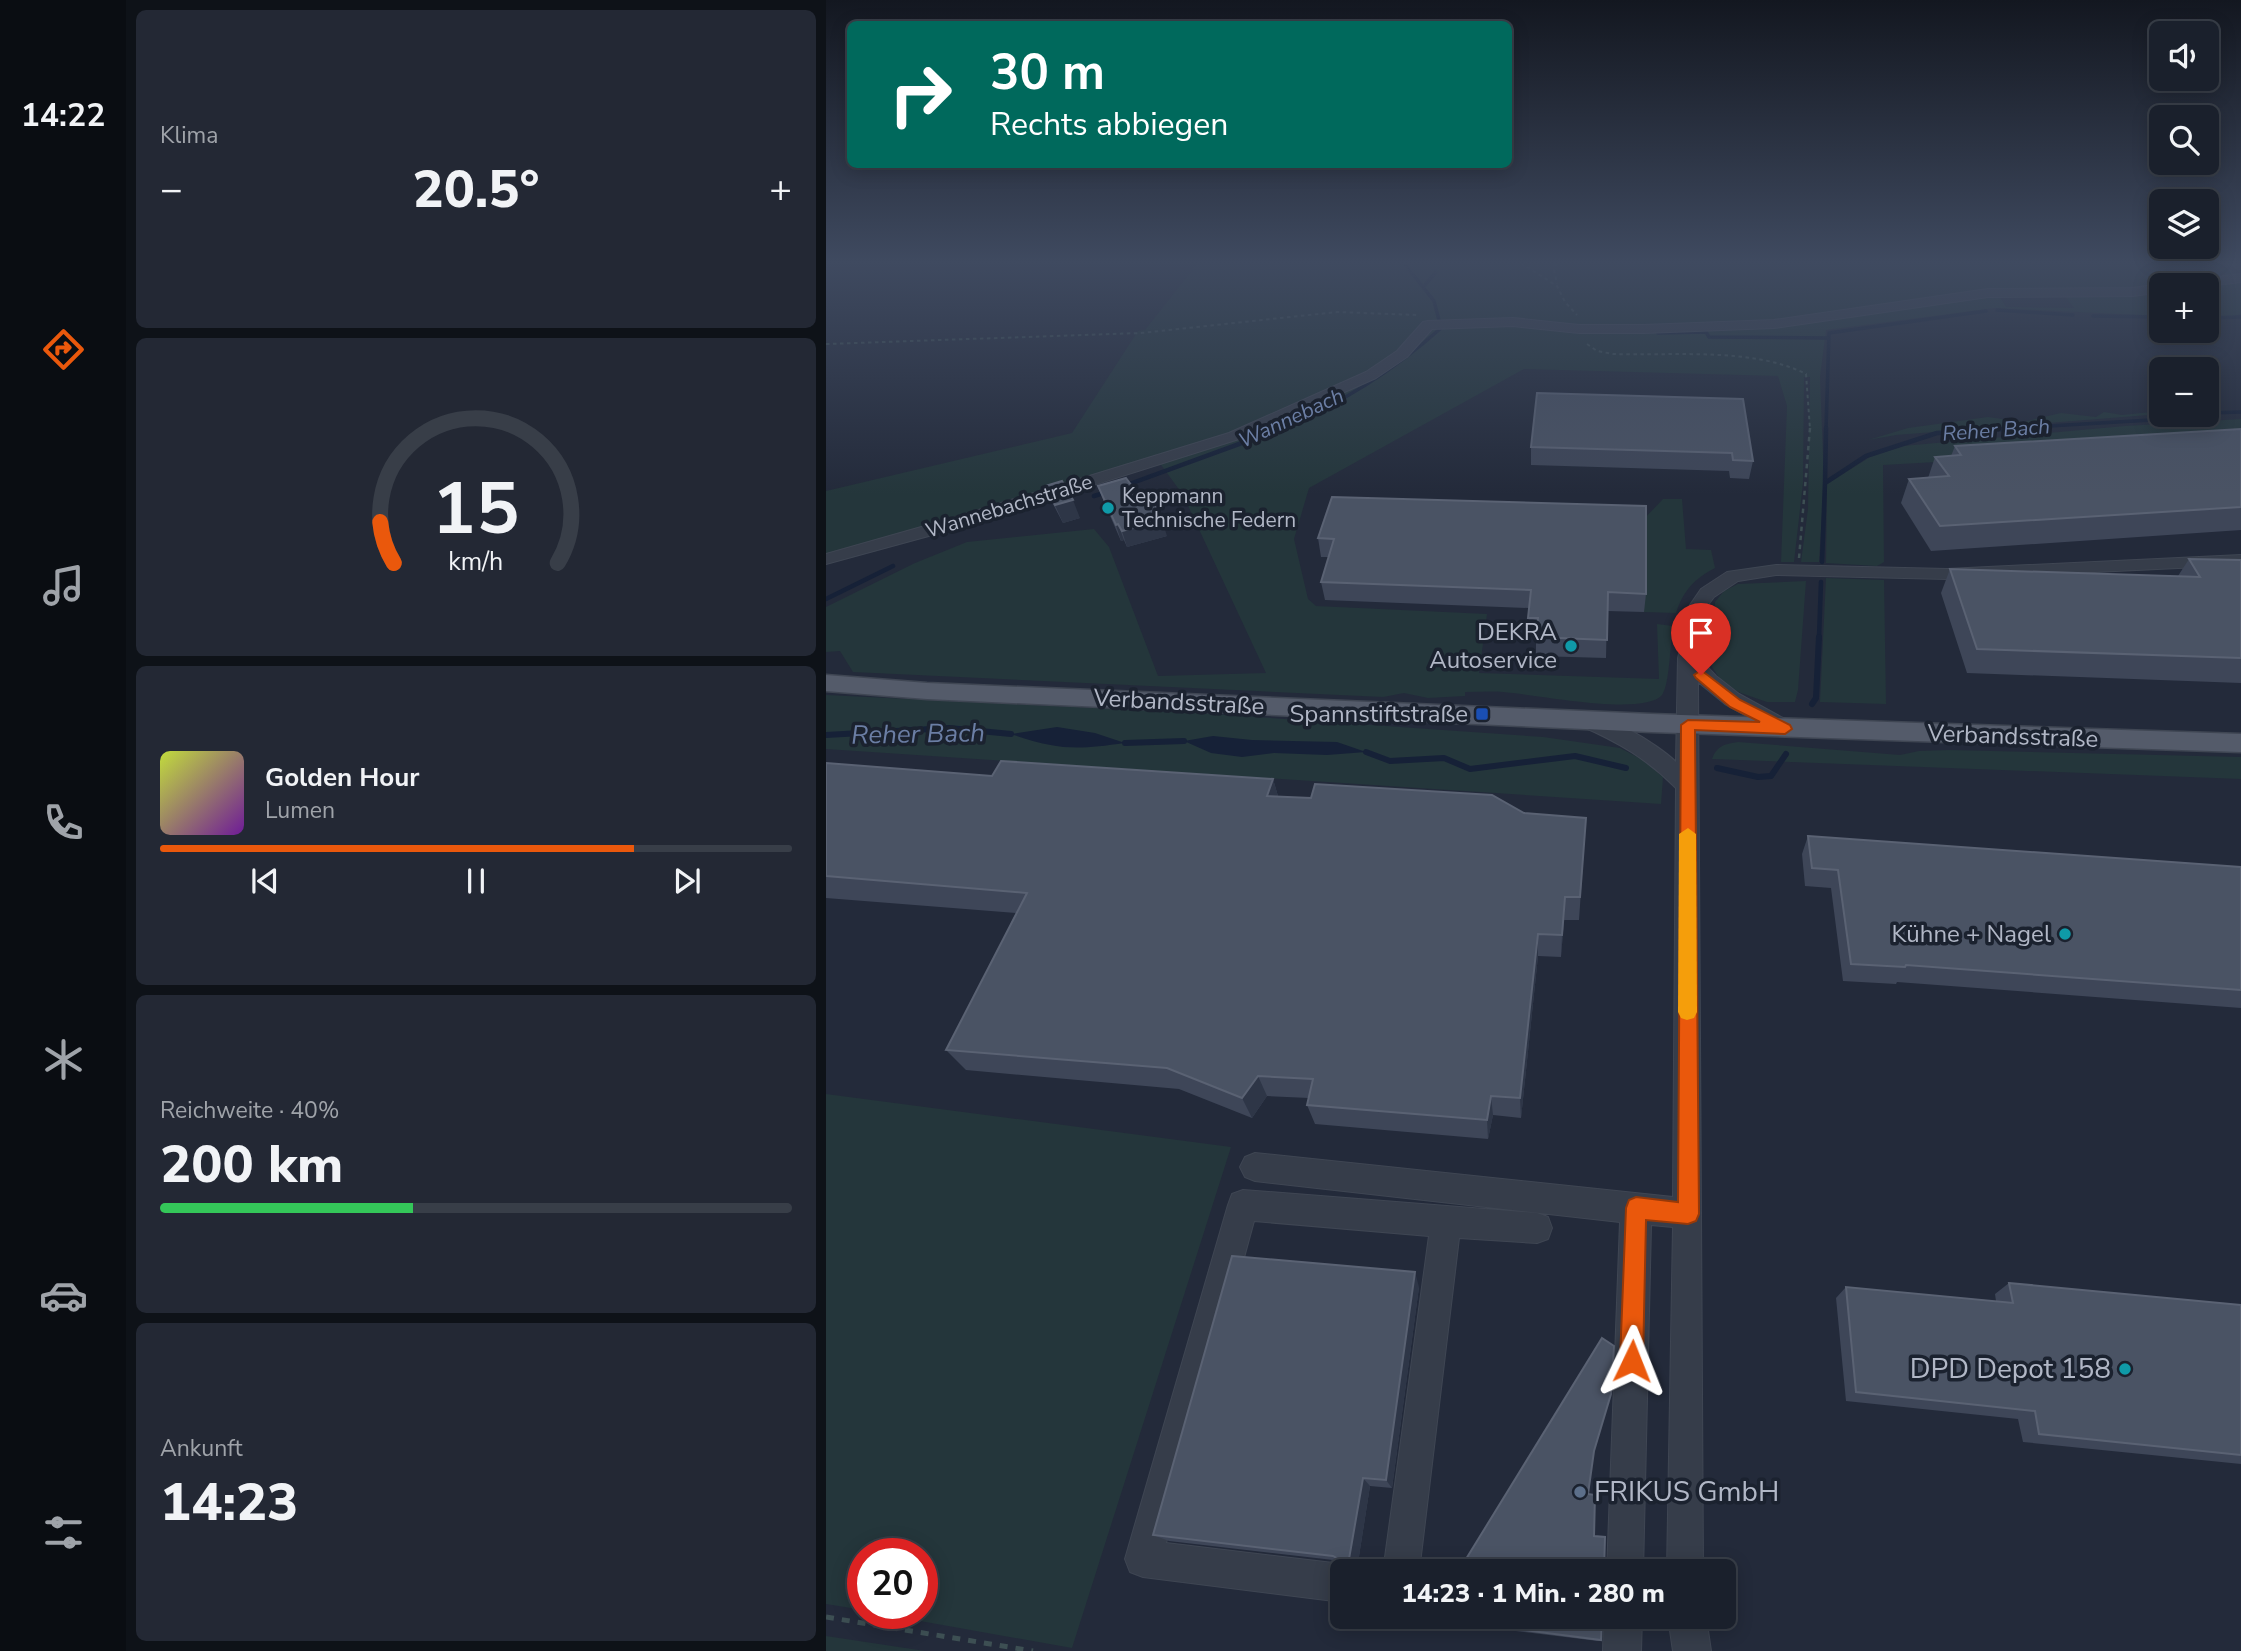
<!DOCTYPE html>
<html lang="de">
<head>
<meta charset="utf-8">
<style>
	body { margin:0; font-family:"Nunito Sans",sans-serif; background:#232834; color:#f1f3f6; height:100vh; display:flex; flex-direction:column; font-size:26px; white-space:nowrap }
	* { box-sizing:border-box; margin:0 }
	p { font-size:23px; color:#9fa3a9 }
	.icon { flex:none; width:38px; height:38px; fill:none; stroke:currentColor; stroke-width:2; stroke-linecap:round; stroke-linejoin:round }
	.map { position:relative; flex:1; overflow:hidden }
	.sheet { display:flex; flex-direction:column; gap:10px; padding:10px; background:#0e1218; width:700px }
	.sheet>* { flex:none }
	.hud { position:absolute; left:21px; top:21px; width:665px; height:147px; border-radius:10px; box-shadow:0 4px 18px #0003,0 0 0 2px #383e48; background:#00695c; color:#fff; overflow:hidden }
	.fabs { position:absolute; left:1323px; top:21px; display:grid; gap:14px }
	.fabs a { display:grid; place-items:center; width:70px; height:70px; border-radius:10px; background:#1a202c; box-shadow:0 4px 18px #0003,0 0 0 2px #383e48; font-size:35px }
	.speed { position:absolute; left:21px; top:1538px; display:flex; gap:14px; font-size:35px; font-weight:700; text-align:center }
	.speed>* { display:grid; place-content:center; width:91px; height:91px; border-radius:50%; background:#1a202c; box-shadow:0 4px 18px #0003,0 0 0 2px #383e48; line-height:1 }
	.speed .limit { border:10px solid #d22; background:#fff; color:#111 }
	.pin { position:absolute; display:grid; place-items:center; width:60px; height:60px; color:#fff; margin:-72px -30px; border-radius:50% 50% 50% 0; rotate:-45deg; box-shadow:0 0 7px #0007 }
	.pin .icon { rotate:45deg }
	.me { position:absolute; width:77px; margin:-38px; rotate:2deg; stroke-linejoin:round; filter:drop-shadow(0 0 5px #0008) }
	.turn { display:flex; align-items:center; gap:24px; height:147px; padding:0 28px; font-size:32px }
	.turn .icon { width:91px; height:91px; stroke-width:2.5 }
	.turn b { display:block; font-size:49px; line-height:60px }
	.big { font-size:52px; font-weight:800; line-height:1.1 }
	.sheet .tile { flex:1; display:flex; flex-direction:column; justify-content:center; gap:10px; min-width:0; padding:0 24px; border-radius:10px; background:#232834 }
	.sheet .dial { align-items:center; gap:0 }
	.dial svg { height:182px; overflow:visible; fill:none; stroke:#383e48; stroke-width:7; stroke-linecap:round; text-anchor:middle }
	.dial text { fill:#f1f3f6; stroke:none }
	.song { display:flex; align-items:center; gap:21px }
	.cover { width:84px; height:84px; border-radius:10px; background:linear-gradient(135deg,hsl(70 70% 55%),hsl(280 70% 35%)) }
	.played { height:7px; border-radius:4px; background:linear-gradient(90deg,#ea580c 75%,#383e48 75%) }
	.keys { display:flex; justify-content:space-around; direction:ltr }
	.heat { display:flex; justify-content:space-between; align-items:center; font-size:38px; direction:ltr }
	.charge { height:10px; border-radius:5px; background:linear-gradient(90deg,#34c759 40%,#383e48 0) }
	.trip { position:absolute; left:504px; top:1559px; width:406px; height:70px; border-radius:10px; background:#1a202c; box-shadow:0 4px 18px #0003,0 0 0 2px #383e48; font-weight:800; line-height:70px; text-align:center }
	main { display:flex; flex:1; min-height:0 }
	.menu { display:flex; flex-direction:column; width:126px; justify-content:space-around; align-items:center; background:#0a0d12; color:#9fa3a9 }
	.menu .icon { width:49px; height:49px }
	.menu .selected { color:#ea580c }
	.menu b { font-size:32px; color:#f1f3f6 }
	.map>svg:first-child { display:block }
	.green { fill:#24363b; fill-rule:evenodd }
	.water { fill:#162137 }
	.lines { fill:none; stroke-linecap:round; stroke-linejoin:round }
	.stream-far2 { stroke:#162137; stroke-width:3.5 }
	.stream-far1 { stroke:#162137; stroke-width:4.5 }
	.stream { stroke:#162137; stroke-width:6 }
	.minor-casing { stroke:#3f4653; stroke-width:2 }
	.major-casing { stroke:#3f4653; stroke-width:3 }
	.path-far2 { stroke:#3d4f53; stroke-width:2; stroke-dasharray:3.5 3.5; stroke-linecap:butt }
	.path-far1 { stroke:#3d4f53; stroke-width:2.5; stroke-dasharray:4.5 4.5; stroke-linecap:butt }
	.path { stroke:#3d4f53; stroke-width:5; stroke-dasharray:8 8; stroke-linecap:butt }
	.minor { fill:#363d4a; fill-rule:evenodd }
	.major { fill:#545b6a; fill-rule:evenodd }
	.wall { fill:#3e4658 }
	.shaded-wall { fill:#2e3647 }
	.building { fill:#4a5364; stroke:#5a6273; stroke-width:2 }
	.route { fill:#ea580c; stroke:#983908; stroke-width:2 }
	.slow { fill:#f59e0b }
	.culture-dot { fill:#0f9aa8; stroke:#1b222f; stroke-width:2.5 }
	.transit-dot { fill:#1a4fb4; stroke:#1b222f; stroke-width:2.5 }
	.service-dot { fill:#5c6f8a; stroke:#1b222f; stroke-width:2.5 }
	.labels { text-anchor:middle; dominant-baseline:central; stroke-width:7; stroke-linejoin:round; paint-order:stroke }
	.far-water-label { font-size:21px; font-style:italic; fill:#6b7ea4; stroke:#1b222f }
	.far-poi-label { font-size:21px; fill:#b1b7c6; stroke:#1b222f; text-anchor:start }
	.far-street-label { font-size:21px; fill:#b1b7c6; stroke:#1b222f }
	.poi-label { font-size:24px; fill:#b1b7c6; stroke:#1b222f; text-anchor:end }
	.street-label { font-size:24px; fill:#b1b7c6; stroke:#1b222f }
	.water-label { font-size:26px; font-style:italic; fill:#6b7ea4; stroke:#1b222f }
	.near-poi-label { font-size:28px; fill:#b1b7c6; stroke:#1b222f; text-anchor:end }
</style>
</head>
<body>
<main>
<nav class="menu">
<b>14:22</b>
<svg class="icon selected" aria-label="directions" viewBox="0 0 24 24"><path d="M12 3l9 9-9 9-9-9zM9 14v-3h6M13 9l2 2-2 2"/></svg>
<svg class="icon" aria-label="music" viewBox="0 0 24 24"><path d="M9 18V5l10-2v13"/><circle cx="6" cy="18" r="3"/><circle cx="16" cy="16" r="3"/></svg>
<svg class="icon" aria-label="phone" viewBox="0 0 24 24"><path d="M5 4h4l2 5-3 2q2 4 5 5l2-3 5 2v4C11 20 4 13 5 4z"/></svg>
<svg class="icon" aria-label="climate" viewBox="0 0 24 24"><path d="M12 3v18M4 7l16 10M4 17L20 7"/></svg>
<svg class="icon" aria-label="car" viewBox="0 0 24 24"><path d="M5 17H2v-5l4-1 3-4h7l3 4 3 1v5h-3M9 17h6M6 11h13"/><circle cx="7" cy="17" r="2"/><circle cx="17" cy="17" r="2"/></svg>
<svg class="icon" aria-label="filters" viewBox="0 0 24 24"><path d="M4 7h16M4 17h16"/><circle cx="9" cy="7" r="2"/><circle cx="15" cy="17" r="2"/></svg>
</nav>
<section class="sheet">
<div class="tile"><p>Klima</p>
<div class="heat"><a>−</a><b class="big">20.5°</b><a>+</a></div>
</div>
<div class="tile dial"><svg viewBox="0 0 100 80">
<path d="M14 69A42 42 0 1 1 86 69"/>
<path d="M14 69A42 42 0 0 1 8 51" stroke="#ea580c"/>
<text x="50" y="56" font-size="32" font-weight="700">15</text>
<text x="50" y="72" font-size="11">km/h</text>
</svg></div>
<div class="tile">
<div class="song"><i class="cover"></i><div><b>Golden Hour</b><p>Lumen</p></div></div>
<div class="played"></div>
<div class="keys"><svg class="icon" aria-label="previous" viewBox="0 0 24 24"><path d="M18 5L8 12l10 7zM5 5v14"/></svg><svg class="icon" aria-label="pause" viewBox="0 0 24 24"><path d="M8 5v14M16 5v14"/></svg><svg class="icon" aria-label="next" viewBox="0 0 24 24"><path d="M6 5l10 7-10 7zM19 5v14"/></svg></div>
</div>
<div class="tile"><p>Reichweite · 40%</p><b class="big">200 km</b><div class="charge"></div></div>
<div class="tile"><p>Ankunft</p><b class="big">14:23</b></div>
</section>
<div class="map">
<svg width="1415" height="1651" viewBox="0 0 1415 1651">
	<rect width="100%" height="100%" fill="#232a3a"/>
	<path class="green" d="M372 263H1392L1414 278 1280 293 1335 290V316L1169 308 1000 330 994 377 998 481 993 562H975L982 509 984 377H978L977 483 968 562H955L961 406 952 376 698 369 483 488 468 539 482 599 490 606 661 614 653 673 833 679 831 624 847 626C844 642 844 684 836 695 817 717 707 694 677 692 665 691 652 692 639 692V696L602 698 578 693 557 697 27 672 14 651 0 652V607L89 563 141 542 268 529 283 547 332 676 440 673 357 495 333 462 409 437 463 415 547 375 578 354 603 327 687 324 758 329 756 327 687 320 602 323 574 353 543 374 406 435 0 557V491L246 433 312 331 319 330ZM1172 294H1238L1248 308 1180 307Z
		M1415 280V314L1402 318 1381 317V285Z
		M1335 411V414L1070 435 1042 440 1082 428 1162 417 1197 422 1235 413 1270 417 1278 412 1296 415Z
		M1415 419V445L1057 465 1058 562 1051 566 1000 563 1001 484 1044 457 1077 446 1299 426Z
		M837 499H856L860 549 885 550 889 568C869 578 857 591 850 613L818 612 817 520Z
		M1000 578 1058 580 1060 704 994 702Z
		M980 581 972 690 969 702H941L915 693 897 683 886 667 889 602 898 591 912 584Z
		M0 695 373 713 717 737 794 748 817 760 837 777 835 804 0 749Z
		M912 742 1074 755 1093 751 1123 750 1415 757V779L886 759C891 746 898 744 912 742Z
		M0 1094 405 1147 246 1648 55 1614H96V1554H37V1610L0 1604Z
		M0 1636 99 1651H0Z"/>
	<path class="water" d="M231 727 269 733 299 743C250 750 232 750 185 734Z
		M387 736 426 740 511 742 540 752 501 755 448 753 416 757 385 753 358 741Z"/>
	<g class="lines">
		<path class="stream-far2" d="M599 285 610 272
			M1171 310 1247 315
			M1267 316 1335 317
			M1381 318 1415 317
			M832 333 880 332 883 337 1001 338
			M1381 413 1415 412
			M453 429C513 405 566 372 615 328L608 301 578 263
			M1000 429 1003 333 1160 311
			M1171 429 1325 420 1347 415"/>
		<path class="stream-far1" d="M999 483 1000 428
			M298 486 457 428
			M268 496 281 492
			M996 562 999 483 1040 456 1111 433 1200 428
			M0 599 67 566
			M993 638 995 582"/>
		<path class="stream" d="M986 704 990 698 993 637
			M0 735 123 728 185 734
			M299 743 358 741
			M540 752 564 761 618 758 644 769 749 756 800 768
			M891 768 932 777 945 776 960 754"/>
		<g class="minor-casing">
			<path id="minor" d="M1415 274V282L1381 286 1353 285 1359 281Z
				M1335 284 1339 285H1335V292L1307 296 1162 297 948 328 818 333H753L687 326 606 329 581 357 550 378 413 439 132 528 0 564V554L120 520 403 433 540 372 571 351 597 322 602 321 687 318 753 325H818L948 320 1162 289 1307 288Z
				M1415 555V565L1121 579 950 575 912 581 888 597 882 605 872 657 890 676 913 694 966 723 969 728 966 733 959 735 952 733 899 704 872 682 877 1572H841L847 1227 825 1225 817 1572H781L794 1222 429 1181 419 1177 414 1167 419 1157 429 1153 847 1197 850 788C820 758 792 742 753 725L750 720 753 715C775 708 834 746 850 762L852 658 864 605 875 589 901 572 950 565 1121 569Z
				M417 1190 711 1213 722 1217 726 1228 722 1239 711 1243 633 1238 593 1572H557L603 1236 428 1221 340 1543 516 1564 530 1572H516V1602L317 1577 304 1572 299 1559 402 1205 406 1194Z
				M778 1617H816L815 1651H777Z
				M842 1617H880L885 1651H847Z"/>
		</g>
		<g class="major-casing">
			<path id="major" d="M0 675 101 683 825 714 1415 734V752L825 732 101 699 0 691Z"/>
		</g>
		<path class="path-far2" d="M695 263 731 286 739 302 751 315
			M730 263 728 270 731 284
			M0 344 315 333 511 312 591 315
			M761 344 771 351 787 354C846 356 927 347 980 374L984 429"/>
		<path class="path-far1" d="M973 558 984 428"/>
		<path class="path" d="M0 1617 207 1651"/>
		<use href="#minor" class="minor"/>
		<use href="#major" class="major"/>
	</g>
	<path class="wall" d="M1399 263H1415V270H1412Z
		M917 399 927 461 923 479 904 478 903 471 705 465V447Z
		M1415 429V530L1105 551 1075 503 1083 479 1102 478 1109 457 1125 456 1129 446Z
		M219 486 254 518 237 523 227 504Z
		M272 486 341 536 301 547 298 540 295 541 278 502Z
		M506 497 820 594 818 612 781 611 780 658 710 656V636H702L703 608 499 600 495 582 503 557H495L492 538Z
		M1363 559 1415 560V683L1141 673 1115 593 1124 569 1352 576Z
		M0 763 166 776 447 779 452 796 760 818 753 920H738L735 957 712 956 695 1118 667 1115 662 1139 489 1124 481 1105 483 1098 441 1096 426 1118 353 1089 140 1070 120 1050 190 913 0 898Z
		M982 836 1415 867V1008L1071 982 1070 984 1017 981 1005 888 979 886 976 854Z
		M1183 1283 1415 1305V1464L1197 1442 1192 1419 1020 1401 1010 1298 1020 1287 1170 1301 1169 1294Z
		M593 1287 566 1488 544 1486 531 1569 516 1561 343 1541 327 1535Z
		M604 1618 775 1640 772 1641 608 1621Z"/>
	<path class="shaded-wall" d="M247 500 254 518 237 523 229 505Z
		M336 520 341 536 301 547 296 531Z
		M292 524 298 540 295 541 290 525Z
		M447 779 454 803 441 796Z
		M739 897 738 920 735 957 736 935Z
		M712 934V956L695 1118 694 1098Z
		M432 1076 441 1096 426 1118 416 1098Z
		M665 1096 667 1115 662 1139 661 1120Z
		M589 1272 593 1287 566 1488 560 1480Z
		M537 1478 544 1486 531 1569 522 1565Z"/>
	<path class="building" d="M711 393 917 399 927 461 907 460 906 453 705 447Z
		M1415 429V507L1114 526 1083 479 1123 476 1109 457 1135 455 1129 446Z
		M300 478 319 503 327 501 336 520 296 531 292 524 290 525 272 486Z
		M236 481 247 500 229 505 219 486Z
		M506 497 820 506V594L782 592 781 640 710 637 712 618H702L705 590 495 582 508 539 492 538Z
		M1363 559 1415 560V658L1151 649 1124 569 1374 577Z
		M175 761 447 779 441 796 485 798 489 784 666 795 698 813 760 818 754 897H739L736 935 712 934 694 1098 665 1096 661 1120 481 1105 487 1079 432 1076 416 1098 341 1068 120 1050 201 893 0 876V763L166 776Z
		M982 836 1415 867V990L1080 965 1079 967 1025 964 1012 870 986 868Z
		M406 1256 589 1272 560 1480 537 1478 522 1565 507 1556 327 1535Z
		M1183 1283 1415 1305V1455L1213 1434 1209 1411 1030 1392 1020 1287 1187 1303Z
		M776 1338 788 1346 785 1394 768 1451 762 1494 769 1495 768 1536 779 1537 778 1572H632Z
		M604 1617H776L775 1640 604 1618Z"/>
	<linearGradient id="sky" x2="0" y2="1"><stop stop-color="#131720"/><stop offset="0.53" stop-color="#3f4a60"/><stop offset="1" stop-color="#3f4a60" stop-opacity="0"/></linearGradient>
	<rect width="1415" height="494" fill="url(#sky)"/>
	<path class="route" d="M875 670 914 700 964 725 966 729 959 734 869 730 873 1214 870 1221 862 1224 820 1220 817 1361 814 1369 806 1372 797 1369 794 1361 800 1208 803 1200 810 1197 852 1202 855 725 862 720 934 722 904 707 870 678 868 675Z"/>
	<path class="slow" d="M862 828 870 834 871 1012 868 1018 861 1020 855 1018 852 1012 853 834Z"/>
	<g class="culture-dot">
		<circle cx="282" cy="508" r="7"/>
		<circle cx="745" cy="646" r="7"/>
		<circle cx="1239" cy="934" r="7"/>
		<circle cx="1299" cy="1369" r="7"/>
	</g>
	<rect class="transit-dot" x="649" y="707" width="14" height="14" rx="3.5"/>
	<circle class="service-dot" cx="754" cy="1492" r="7"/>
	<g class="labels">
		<g class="far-water-label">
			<text transform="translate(465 418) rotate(-25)">Wannebach</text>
			<text transform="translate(1170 430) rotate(-4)">Reher Bach</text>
		</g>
		<g class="far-poi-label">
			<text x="296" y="496">Keppmann<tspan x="296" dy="24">Technische Federn</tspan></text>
		</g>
		<g class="far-street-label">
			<text transform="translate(183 506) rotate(-17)">Wannebachstraße</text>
		</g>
		<g class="poi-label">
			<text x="731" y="632">DEKRA<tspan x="731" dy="28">Autoservice</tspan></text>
			<text x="642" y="714">Spannstiftstraße</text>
			<text x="1225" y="934">Kühne + Nagel</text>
		</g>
		<g class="street-label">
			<text transform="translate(353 702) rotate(3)">Verbandsstraße</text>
			<text transform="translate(1187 736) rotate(2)">Verbandsstraße</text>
		</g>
		<g class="water-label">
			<text transform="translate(92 734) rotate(-1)">Reher Bach</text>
		</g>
		<g class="near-poi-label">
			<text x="1285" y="1369">DPD Depot 158</text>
			<text x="768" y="1492" text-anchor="start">FRIKUS GmbH</text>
		</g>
	</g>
</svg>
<div class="fabs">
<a><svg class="icon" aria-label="sound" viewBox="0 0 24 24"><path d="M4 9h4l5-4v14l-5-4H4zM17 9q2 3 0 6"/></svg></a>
<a><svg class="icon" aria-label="search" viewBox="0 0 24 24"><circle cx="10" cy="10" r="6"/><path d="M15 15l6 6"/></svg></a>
<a><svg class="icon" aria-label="layers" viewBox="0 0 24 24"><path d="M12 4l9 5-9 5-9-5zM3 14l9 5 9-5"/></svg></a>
<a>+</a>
<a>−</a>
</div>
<div class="speed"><div class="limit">20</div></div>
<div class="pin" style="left:875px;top:675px;background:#d93025"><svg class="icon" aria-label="arrive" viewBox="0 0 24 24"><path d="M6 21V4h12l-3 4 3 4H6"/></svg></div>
<svg class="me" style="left:806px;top:1361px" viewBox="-20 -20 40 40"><path d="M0-17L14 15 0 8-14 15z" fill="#ea580c" stroke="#fff" stroke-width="4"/></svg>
<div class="trip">14:23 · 1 Min. · 280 m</div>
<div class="hud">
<div class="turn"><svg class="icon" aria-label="right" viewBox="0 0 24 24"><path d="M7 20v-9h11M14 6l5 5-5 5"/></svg><div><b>30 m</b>Rechts abbiegen</div></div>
</div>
</div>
</main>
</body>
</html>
